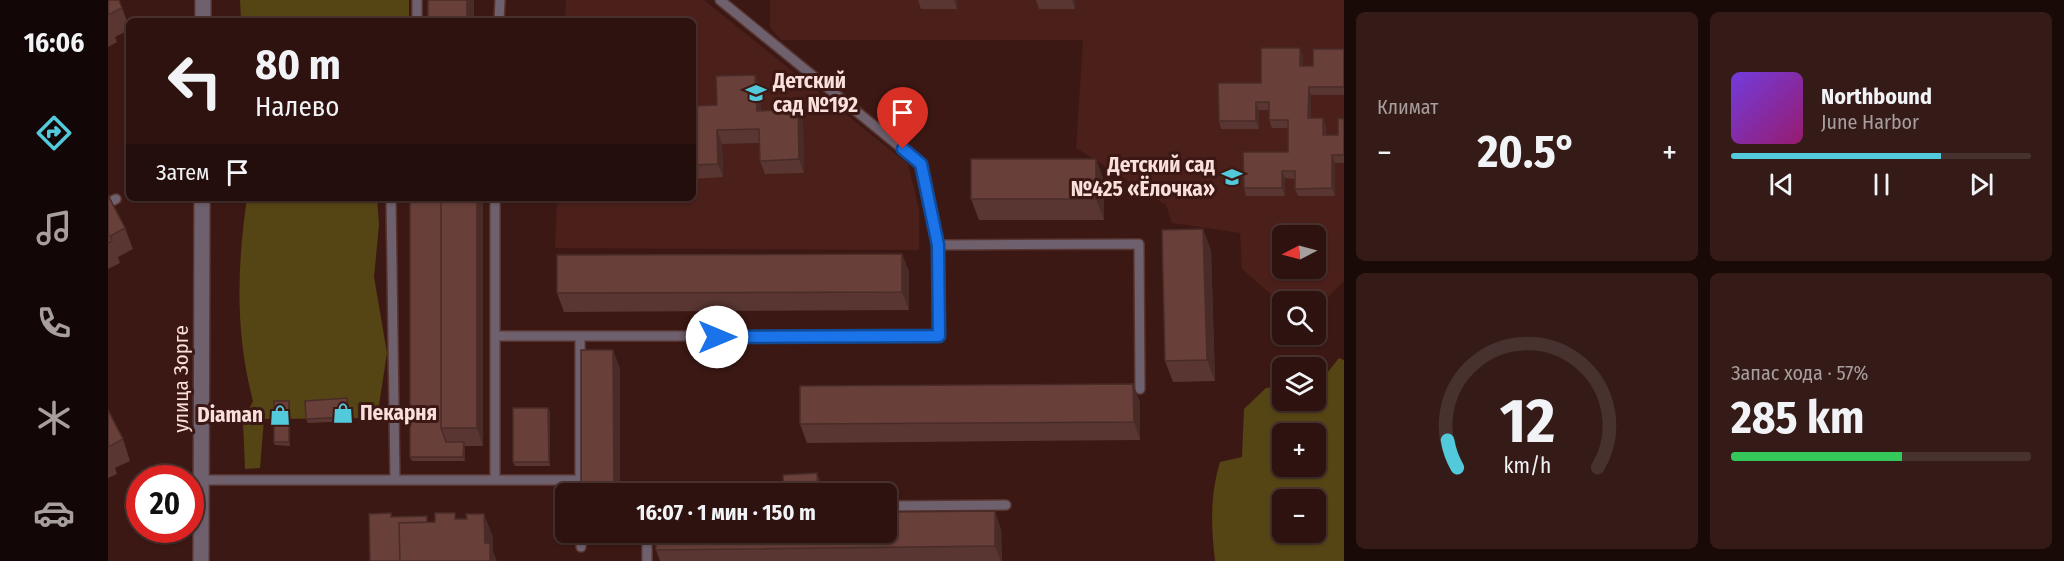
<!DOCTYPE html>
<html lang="ru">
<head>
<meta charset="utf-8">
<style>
	body { margin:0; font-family:"Fira Sans Condensed",sans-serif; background:#351b18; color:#f1f3f6; height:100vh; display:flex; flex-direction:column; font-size:22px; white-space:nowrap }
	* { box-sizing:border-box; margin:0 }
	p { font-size:20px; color:#a79e9e }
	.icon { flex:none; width:33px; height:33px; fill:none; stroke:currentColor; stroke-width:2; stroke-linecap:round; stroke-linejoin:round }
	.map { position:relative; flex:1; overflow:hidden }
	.side { display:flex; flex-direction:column; gap:12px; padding:12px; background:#190a08; width:720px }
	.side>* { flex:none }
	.guide { position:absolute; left:18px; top:18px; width:570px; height:183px; border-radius:9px; box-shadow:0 2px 4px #0004,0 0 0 2px #48322f; background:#2d120f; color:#f1f3f6; overflow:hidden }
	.needle { width:39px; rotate:264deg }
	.controls { position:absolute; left:1164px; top:225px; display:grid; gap:12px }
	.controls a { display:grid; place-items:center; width:54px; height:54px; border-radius:9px; background:#2d120f; box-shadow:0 2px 4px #0004,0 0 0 2px #48322f; font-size:30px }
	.speed { position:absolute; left:18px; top:465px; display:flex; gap:12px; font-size:30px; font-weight:700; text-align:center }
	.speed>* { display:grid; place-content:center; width:78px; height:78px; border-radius:50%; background:#2d120f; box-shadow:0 2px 4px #0004,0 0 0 2px #48322f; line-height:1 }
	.speed .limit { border:9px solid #d22; background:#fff; color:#111 }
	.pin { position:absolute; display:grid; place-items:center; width:51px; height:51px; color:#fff; margin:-62px -26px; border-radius:50% 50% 50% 0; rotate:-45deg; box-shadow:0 0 6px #0007 }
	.pin .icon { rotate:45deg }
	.me { position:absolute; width:66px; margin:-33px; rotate:90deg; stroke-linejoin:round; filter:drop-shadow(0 0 4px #0008) }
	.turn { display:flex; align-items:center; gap:21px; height:126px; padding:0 30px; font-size:27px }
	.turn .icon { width:78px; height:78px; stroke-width:2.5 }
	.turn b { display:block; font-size:42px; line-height:51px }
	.then { display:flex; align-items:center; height:57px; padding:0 30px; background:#0003; gap:12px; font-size:22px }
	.big { font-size:45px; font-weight:700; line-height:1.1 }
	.side .card { flex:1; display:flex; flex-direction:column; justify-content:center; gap:9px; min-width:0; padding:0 21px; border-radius:9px; background:#351b18 }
	.side .dial { align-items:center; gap:0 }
	.dial svg { height:156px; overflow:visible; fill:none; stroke:#48322f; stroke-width:7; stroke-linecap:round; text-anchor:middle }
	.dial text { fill:#f1f3f6; stroke:none }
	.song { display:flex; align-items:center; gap:18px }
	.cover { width:72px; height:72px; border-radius:9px; background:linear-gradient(135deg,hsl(260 70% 55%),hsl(320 70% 35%)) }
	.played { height:6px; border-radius:3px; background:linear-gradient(90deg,#53cadc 70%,#48322f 70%) }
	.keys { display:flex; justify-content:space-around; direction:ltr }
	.heat { display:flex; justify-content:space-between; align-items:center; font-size:33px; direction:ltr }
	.charge { height:9px; border-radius:4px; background:linear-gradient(90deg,#34c759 57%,#48322f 0) }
	.side .tiles { flex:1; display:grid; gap:12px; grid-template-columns:repeat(2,1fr) }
	.trip { position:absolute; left:447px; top:483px; width:342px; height:60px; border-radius:9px; background:#2d120f; box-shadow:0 2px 4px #0004,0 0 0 2px #48322f; font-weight:700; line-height:60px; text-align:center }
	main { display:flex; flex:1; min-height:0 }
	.tabs { display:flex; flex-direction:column; width:108px; justify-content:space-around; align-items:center; background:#120706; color:#a79e9e }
	.tabs .icon { width:42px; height:42px }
	.tabs .active { color:#53cadc }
	.tabs b { font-size:27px; color:#f1f3f6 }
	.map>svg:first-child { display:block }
	.built { fill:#4b1f1a; fill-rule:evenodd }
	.green { fill:#564514; fill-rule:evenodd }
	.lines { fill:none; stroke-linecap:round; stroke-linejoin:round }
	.lane-casing { stroke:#573430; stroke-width:12 }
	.street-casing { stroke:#573430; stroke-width:18 }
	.lane { stroke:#6e606d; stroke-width:9 }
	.street { stroke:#6e606d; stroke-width:15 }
	.wall { fill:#593631 }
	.shaded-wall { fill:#492c28 }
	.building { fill:#683f39; stroke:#492c28; stroke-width:1.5 }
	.route-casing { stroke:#114b97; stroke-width:15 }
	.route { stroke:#1a73e8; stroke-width:10 }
	.labels { text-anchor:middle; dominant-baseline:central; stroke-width:6; stroke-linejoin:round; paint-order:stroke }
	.poi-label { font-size:21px; font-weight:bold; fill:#fae0dc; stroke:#3c1814; text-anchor:start }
	.street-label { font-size:21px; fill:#fae0dc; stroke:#3c1814 }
</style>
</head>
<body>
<main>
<nav class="tabs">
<b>16:06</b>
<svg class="icon active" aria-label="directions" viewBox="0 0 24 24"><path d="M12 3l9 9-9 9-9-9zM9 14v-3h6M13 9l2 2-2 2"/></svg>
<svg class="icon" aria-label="music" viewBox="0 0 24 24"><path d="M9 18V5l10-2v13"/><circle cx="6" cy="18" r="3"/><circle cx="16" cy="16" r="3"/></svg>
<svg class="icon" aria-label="phone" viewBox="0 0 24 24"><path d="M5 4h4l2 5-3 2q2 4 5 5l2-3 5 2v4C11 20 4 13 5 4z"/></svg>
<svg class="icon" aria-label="climate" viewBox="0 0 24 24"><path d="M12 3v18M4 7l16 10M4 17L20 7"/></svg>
<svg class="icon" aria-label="car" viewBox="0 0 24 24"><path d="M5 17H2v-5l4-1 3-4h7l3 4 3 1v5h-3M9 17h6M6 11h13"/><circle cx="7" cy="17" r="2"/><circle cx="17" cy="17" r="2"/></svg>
</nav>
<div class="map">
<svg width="1236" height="561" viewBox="0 0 1236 561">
	<rect width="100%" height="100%" fill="#3c1814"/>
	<path class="built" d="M458 0H596L800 164 811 209V250L447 248 449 198H585V21H457Z
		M662 0H1236V281L1208 309V302H1174V304L1134 269 1132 233 1064 223 1058 205 968 148 975 40H673L662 27ZM1174 236H1208V268H1174Z"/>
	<path class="green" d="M132 0H301V21H133Z
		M139 198H269L271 225 266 277 279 353 269 418 156 419 152 468 137 469 135 422 145 401C127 332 129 268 139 198Z
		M1231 358 1236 360V561H1107C1103 526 1102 496 1112 462L1134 457 1136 409 1158 388 1174 386V400H1208V384L1211 383ZM1174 434H1208V466H1174ZM1174 500H1208V532H1174Z"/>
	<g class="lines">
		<g class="lane-casing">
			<path id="lane" d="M612 0 813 164 830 245
				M309 21V0
				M391 21 392 0
				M283 198 287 480
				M387 198V480
				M0 203 8 199
				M388 336H831L830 245 1031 244 1032 389
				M94 480H472
				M472 494V337
				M778 506 898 505
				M473 532V547
				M539 532V561"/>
		</g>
		<g class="street-casing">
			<path id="street" d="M95 21V0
				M93 561 94 198"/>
		</g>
		<use href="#lane" class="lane"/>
		<use href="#street" class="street"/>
	</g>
	<path class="wall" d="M0 0 14 8 21 26V30L7 37 9 42 0 47Z
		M810 0H849V9H813Z
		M928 0H967V9H931Z
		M1236 49V95H1203V118L1218 126V135H1230L1236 119V163H1227V196H1190L1187 189V179L1177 178V196H1138L1136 188 1180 152V128H1164L1161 120V110H1151V129H1113L1111 121 1195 56 1194 66H1205Z
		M647 75 652 88 653 111 690 109 695 123 696 173 657 174 652 161 651 143 614 144 615 177 585 179V106L609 105Z
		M988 159 996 181V220H871L863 199Z
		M0 195 17 228 25 249 10 257 12 263 0 269Z
		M302 198H375V446H357V461H304L302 457Z
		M1103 250 1107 381 1065 382 1057 361Z
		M794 254 801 272V310L456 312 449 293Z
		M239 398 240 402 242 421 200 423 198 419Z
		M1032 402V440L699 443 692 424Z
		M182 405V446L167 445 166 442Z
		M440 408 442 412V466H407L405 462Z
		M0 410 15 439 22 461 7 468 9 474 0 478Z
		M893 529 894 561H552L548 550Z
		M477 532H512V540H480Z"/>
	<path class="shaded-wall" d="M359 0H366V21H359Z
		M846 0H849V9Z
		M964 0H967V9Z
		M1192 48 1195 56 1194 74 1192 66Z
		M647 75 652 88 654 124 649 111Z
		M1201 87 1203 95V126L1200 118Z
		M1148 102 1151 110V129L1148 121Z
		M690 109 695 123 696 173 691 159Z
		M1215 118 1218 126 1217 143 1215 135Z
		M609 130 614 144 615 177 610 164Z
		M1224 155 1227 163V196L1224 188Z
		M988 159 996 181V220L988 199Z
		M1174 171 1177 178V196L1174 188Z
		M369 198H375V446L369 428Z
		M1095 229 1103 250 1107 381 1099 360Z
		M794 254 801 272V310L794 292Z
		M505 350 512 368V494H506Z
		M1025 384 1032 402V440L1026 422Z
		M239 398 240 402 242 421 241 417Z
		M181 401 182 405V446L181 442Z
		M440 408 442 412V466L441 462Z
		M356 442 357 446V461L355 457Z
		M709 473 712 481V494H710V492Z
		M887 511 893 529 894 561H893L887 546Z
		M376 514 385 537V551L389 561H382L377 543Z"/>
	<path class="building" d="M0 0H11L14 8 0 15Z
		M320 0H359V21H320Z
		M1153 48H1192V66H1205V49H1236V87H1201L1200 118H1215V135H1230V118L1236 119V155H1224V188L1187 189V171H1174V188H1136L1135 152H1180V120H1161V102H1148V121H1111L1110 83H1153Z
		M647 75 649 111 690 109 691 159 652 161 651 129 609 130 610 164 585 165V106L609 105 608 76Z
		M863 159H988V199H863Z
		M0 195 17 228 2 236 4 241 0 243Z
		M302 198H333V428L338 442H356L355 457H302Z
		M333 198H369V428H333Z
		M1095 229 1099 360 1057 361 1054 230Z
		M794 254V292L449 293V255Z
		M473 350H505L506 494H473Z
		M1025 384 1026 422 692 424V386Z
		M239 398 241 417 198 419 197 401Z
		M166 401H181V442H166Z
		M405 408H440L441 462H405Z
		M0 410 15 439 0 447Z
		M709 473 710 492 676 494 675 475Z
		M887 511V546L548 550 547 532H778V512Z
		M283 513V517L319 516V522L291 523 292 561H262L261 514Z
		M327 513H347V519H359L358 514H376L377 543H382V561H292L291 523 327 522Z"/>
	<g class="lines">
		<g class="route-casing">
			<path id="route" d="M609 337 831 336 830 245 813 164 795 149"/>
		</g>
		<use href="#route" class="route"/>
	</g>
	<defs>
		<g id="school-bare" transform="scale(1.62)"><path d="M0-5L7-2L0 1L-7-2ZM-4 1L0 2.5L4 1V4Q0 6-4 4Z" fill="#53cadc" stroke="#3c1814" stroke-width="2.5" paint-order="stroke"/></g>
		<g id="shop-bare" transform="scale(1.62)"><path d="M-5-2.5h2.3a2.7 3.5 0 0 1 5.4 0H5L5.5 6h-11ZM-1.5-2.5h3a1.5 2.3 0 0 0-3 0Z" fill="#53cadc" stroke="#3c1814" stroke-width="2.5" paint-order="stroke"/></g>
	</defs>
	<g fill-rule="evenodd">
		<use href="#school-bare" x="648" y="93"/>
		<use href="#school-bare" x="1124" y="177"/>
		<use href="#shop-bare" x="235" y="413"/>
		<use href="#shop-bare" x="172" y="415"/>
	</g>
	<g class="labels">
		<g class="poi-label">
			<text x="665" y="81">Детский<tspan x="665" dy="24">сад №192</tspan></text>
			<text x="1107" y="165" text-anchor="end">Детский сад<tspan x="1107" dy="24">№425 «Ёлочка»</tspan></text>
			<text x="252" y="413">Пекарня</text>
			<text x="155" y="415" text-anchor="end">Diaman</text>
		</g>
		<g class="street-label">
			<text transform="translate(73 379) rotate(-90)">улица Зорге</text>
		</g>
	</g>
</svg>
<div class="controls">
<a><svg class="needle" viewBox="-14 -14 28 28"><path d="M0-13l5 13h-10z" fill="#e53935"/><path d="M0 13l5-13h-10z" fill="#a79e9e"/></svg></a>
<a><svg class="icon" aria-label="search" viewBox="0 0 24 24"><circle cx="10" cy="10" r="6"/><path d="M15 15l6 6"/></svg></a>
<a><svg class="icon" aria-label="layers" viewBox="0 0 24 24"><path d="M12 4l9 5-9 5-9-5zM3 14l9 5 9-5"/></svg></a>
<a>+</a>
<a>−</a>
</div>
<div class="speed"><div class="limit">20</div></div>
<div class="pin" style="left:795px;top:149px;background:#d93025"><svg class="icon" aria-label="arrive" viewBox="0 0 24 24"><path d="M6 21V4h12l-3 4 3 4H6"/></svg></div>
<svg class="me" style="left:609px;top:337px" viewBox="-20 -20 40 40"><circle r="19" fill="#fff"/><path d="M0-13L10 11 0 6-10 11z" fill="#1a73e8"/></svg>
<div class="trip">16:07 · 1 мин · 150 m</div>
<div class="guide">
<div class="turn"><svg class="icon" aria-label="left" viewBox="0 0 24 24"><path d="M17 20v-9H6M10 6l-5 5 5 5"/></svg><div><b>80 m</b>Налево</div></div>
<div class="then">Затем<svg class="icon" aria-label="arrive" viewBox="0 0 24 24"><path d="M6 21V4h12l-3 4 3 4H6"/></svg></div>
</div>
</div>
<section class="side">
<div class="tiles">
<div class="card"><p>Климат</p>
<div class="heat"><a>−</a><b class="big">20.5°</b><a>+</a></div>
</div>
<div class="card">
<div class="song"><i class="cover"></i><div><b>Northbound</b><p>June Harbor</p></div></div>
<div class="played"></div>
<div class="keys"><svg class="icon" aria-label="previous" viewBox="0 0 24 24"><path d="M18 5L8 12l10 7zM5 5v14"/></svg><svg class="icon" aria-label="pause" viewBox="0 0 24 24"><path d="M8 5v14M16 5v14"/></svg><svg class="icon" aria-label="next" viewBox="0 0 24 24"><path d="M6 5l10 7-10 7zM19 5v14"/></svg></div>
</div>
<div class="card dial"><svg viewBox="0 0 100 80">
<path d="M14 69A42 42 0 1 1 86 69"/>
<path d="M14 69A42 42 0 0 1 9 55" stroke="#53cadc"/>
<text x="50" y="56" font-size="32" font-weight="700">12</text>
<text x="50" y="72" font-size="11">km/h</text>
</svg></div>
<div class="card"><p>Запас хода · 57%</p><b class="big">285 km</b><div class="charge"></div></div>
</div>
</section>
</main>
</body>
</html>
